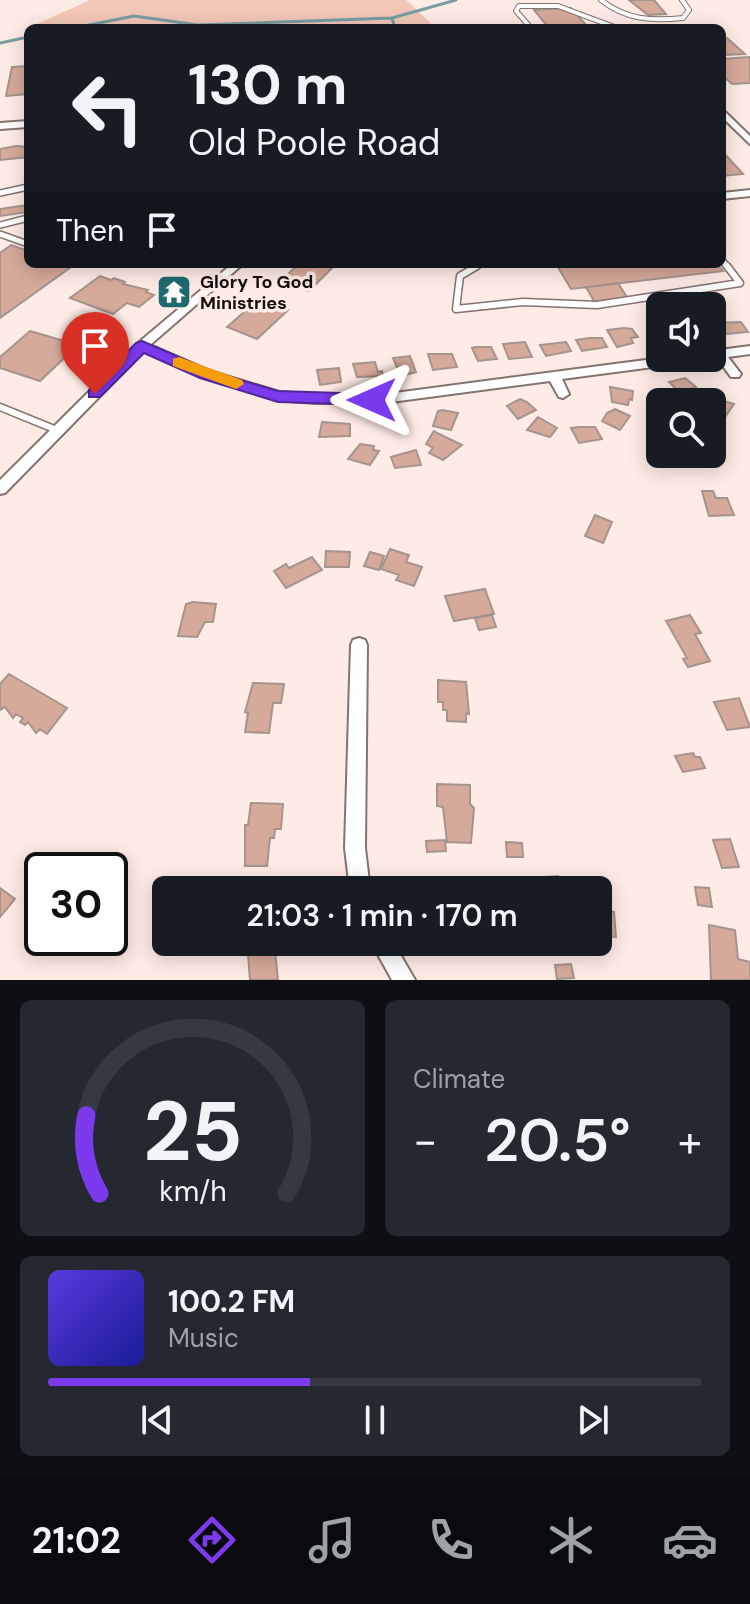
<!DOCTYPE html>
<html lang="en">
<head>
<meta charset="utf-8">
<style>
	body { margin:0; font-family:"DM Sans",sans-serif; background:#242831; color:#f1f3f6; height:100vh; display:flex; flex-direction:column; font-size:30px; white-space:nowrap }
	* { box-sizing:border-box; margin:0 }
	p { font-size:26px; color:#9ea1a6 }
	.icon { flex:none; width:44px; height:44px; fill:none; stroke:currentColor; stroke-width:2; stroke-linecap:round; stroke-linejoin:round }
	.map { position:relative; height:980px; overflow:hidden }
	.panel { display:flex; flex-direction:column; gap:20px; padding:20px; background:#0d0f14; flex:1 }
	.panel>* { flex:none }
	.guide { position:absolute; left:24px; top:24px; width:702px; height:244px; border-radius:12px; box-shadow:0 4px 20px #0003; background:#171b24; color:#f1f3f6; overflow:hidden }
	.fabs { position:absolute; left:646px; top:292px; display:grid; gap:16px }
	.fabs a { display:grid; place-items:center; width:80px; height:80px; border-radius:12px; background:#171b24; box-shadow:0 4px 20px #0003; font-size:40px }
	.speed { position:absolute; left:24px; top:852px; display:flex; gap:16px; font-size:40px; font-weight:700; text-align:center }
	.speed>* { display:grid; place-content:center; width:104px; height:104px; border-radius:50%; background:#171b24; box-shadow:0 4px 20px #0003; line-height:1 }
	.speed .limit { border:4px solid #111; border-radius:12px; background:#fff; color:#111 }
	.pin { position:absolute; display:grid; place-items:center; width:68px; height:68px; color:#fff; margin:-82px -34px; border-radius:50% 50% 50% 0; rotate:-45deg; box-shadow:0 0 8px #0007 }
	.pin .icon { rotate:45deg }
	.me { position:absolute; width:88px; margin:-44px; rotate:270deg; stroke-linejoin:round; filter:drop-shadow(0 0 6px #0008) }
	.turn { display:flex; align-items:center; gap:28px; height:168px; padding:0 32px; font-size:36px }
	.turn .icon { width:104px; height:104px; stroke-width:2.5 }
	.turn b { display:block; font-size:56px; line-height:68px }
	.then { display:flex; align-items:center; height:76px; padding:0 32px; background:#0003; gap:16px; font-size:30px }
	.big { font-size:60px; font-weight:600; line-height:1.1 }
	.panel .card { flex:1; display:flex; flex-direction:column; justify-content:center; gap:12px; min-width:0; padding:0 28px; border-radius:12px; background:#242831 }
	.panel .dial { align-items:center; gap:0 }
	.dial svg { height:208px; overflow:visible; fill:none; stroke:#363941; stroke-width:7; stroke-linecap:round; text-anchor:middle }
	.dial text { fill:#f1f3f6; stroke:none }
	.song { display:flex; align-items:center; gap:24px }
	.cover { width:96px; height:96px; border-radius:12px; background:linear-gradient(135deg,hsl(250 70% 55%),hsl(240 70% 35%)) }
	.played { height:8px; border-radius:4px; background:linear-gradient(90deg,#7c3aed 40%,#363941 40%) }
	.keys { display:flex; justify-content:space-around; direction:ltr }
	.heat { display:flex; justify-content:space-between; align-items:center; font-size:44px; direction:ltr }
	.panel .tiles { flex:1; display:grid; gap:20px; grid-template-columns:1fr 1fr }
	.card:last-child { grid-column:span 2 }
	.trip { position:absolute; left:152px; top:876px; width:460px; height:80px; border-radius:12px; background:#171b24; box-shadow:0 4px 20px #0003; font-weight:600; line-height:80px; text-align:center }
	.tabs { display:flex; height:128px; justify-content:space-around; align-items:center; background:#090b0e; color:#9ea1a6 }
	.tabs .icon { width:56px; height:56px }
	.tabs .current { color:#7c3aed }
	.tabs b { font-size:36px; color:#f1f3f6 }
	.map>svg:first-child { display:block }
	.green { fill:#f3c7b8 }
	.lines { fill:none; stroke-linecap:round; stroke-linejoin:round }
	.stream { stroke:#789da0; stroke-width:3 }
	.building { fill:#d6aa9a; stroke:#a5938d; stroke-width:2 }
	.lane-far2-casing { stroke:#84736e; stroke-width:6 }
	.lane-far1-casing { stroke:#84736e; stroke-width:8 }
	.lane-casing { stroke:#84736e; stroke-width:9 }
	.street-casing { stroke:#84736e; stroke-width:4 }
	.lane-far2 { stroke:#fff; stroke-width:4 }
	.lane-far1 { stroke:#fff; stroke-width:5 }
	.lane { stroke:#fff; stroke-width:6 }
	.street { fill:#fff; fill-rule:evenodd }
	.route { fill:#7c3aed; stroke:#51269a; stroke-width:2 }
	.slow { fill:#f59e0b }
	.labels { text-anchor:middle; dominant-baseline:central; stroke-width:7; stroke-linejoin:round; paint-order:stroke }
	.far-poi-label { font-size:18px; font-weight:bold; fill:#140e0c; stroke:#ffebe5; text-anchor:start }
</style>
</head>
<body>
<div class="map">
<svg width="750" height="980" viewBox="0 0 750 980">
	<rect width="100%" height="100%" fill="#ffebe5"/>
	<path class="green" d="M90 0H406L436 28H28Z"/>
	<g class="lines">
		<path class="stream" d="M392 18 395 28
			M74 28 134 16 198 25 392 18 456 0
			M0 43 28 37"/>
	</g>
	<path class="building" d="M629 0H654L666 14 648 15Z
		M571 8 587 26 552 28 547 26 534 10Z
		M727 38 745 54 722 55V39Z
		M750 57V83L732 84 722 75V59Z
		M28 66V94L6 96 12 67Z
		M16 146 28 147V157L0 160V149Z
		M722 151 743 174 722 176Z
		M28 205V212L0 216V209Z
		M11 245 28 251V264L71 267 0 318V253Z
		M299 264H331L335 265 309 291 280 281Z
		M556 264H717L723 271 571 289Z
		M100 276 111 280 114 278 125 282 123 284 148 290 146 292 154 295 139 307 127 303 113 314 70 298Z
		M618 283 628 299 595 303 586 287Z
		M259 299 288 310 257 339 227 327Z
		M741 322 748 332 726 334 718 323Z
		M624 328 632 329 638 337 631 338 633 343 617 347 607 330Z
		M30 331 78 345 40 381 0 368V357Z
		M589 338H602L607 347 582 351 576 340Z
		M525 342 532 357 509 359 503 344Z
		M566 342 571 351 546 356 540 345Z
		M475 347H491L497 359 478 361 472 348Z
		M428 354H452L457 367 433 370Z
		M410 356 416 372 401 376 393 358Z
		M375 362 378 372 382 371 383 376 357 377 353 364Z
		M339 368 341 382 320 385 317 370Z
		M685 378 696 387 693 388 698 393 684 397 669 382Z
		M610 387 633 391 632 400 629 399 628 405 612 402Z
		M707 396 734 404 723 420 712 416V402H703Z
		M520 399 527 402 536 410 518 419 507 406Z
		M615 409 630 416 620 430 602 421 607 413Z
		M442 410 458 413 451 430 433 426 438 411Z
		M538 417 557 428 550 437 527 430Z
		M322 422 350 424V436L319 437Z
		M579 427H595L602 439 579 443 571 428Z
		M434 431 437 433 462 445 443 460 429 453 433 448 426 444Z
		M360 444 374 446 373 450 379 451 370 465 348 459Z
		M416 450 421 465 395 468 391 457Z
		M702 491H713L716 498H727L734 515 709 516Z
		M595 515 612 522 603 543 585 536Z
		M390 549 409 555 406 562 422 567 414 586 396 580 399 575 381 569Z
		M326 551 350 552 349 567H325Z
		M370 552 384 556 379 570 364 566Z
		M312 557 322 570 286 588 274 571 286 564 289 568Z
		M485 589 494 614 454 621 445 596Z
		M193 602 216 604 213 622H205L197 637 178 636 186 604Z
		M492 615 496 627 479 630 475 618Z
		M690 615 701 633 695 634 710 661 688 667 683 659 687 658 666 621Z
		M9 674 67 708 47 734 40 729 36 733 28 722 25 725 20 722 23 718 16 714 13 718 5 707 0 710V684Z
		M438 680 466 682 469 714 466 713V722L447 721V710H443V702H438Z
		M253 683 284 684 281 703H273L269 733 245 732 248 713 245 712Z
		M739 698 750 727 727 730 714 702Z
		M693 753 695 757H700L705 768 683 772 675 756Z
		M437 784 470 785V804L474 808 471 843 447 842 443 807 437 806Z
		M251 803 283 804 281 829H275L274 838H270L267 866H245V825H248Z
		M730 839 739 867 722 868 713 840Z
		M445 840 446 851 427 852 426 841Z
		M506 842 522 843 523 857H507Z
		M558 876 560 888 547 889 545 877Z
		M504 882 506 890H473L472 887Z
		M695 887 709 888 712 907 698 905Z
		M0 888 15 899 0 917Z
		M599 910 614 912 616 937 600 935Z
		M709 925 735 930 738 959 750 962V980H711Z
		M247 942H274L278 980H250Z
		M571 964 574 978 557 979 555 965Z"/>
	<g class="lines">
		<g class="lane-far2-casing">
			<path id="lane-far2" d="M601 0C626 20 652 21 683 18L689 10 682 0
				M531 28 516 11 519 6H558L617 28"/>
		</g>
		<g class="lane-far1-casing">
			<path id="lane-far1" d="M0 193 28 187
				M0 225 28 218
				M0 234 28 244
				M722 260 728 268
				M473 268 480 264"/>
		</g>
		<g class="lane-casing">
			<path id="lane" d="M477 266 460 276 456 309 523 302 597 305 740 283 727 266
				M0 407 59 431"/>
		</g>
		<g class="street-casing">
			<path id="street" d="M722 109 750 136V144L722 117Z
				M28 121V127L0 129V123Z
				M750 190V196L722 199V193Z
				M232 264H243L150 345 210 371 279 392 315 395 372 396 661 358H697L691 362 562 379 569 394 563 398 559 397 550 381 391 402 395 417 389 421 383 417 378 403H315L278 400 202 377 144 351 5 493 0 494V480L138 343Z
				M750 346V354L728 357 741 374 739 377H731L717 358H709H712V351Z
				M359 638 365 640 367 645 365 848 370 890H350L345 848 351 645 353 640Z
				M371 942H393L415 980H392Z"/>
		</g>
		<use href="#lane-far2" class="lane-far2"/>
		<use href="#lane-far1" class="lane-far1"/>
		<use href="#lane" class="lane"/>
		<use href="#street" class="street"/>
	</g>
	<path class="route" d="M142 341 211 371 278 391 372 394 381 400 372 405 278 402 200 378 144 353 100 397H89V390L136 343Z"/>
	<path class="slow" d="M179 357 242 380 244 384 236 389 173 366V359Z"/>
	<defs>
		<g id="temple-square" transform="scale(1.8)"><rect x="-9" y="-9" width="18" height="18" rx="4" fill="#1e6a70" stroke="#ffebe5"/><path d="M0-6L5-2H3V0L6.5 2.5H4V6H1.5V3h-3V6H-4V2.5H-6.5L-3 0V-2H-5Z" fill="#fff"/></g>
	</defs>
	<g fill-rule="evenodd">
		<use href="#temple-square" x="174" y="292"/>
	</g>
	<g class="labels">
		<g class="far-poi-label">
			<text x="200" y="282">Glory To God<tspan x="200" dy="21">Ministries</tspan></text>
		</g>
	</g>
</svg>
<div class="fabs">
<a><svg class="icon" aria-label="sound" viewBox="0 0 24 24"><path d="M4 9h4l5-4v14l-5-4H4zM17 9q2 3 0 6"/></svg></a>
<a><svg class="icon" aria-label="search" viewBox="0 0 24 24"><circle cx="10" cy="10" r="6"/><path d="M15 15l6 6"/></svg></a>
</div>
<div class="speed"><div class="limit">30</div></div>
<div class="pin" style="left:95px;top:394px;background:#d93025"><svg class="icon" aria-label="arrive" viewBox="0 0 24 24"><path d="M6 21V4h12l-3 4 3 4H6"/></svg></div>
<svg class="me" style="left:372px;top:400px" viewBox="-20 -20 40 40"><path d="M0-17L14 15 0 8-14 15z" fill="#7c3aed" stroke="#fff" stroke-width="4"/></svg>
<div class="trip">21:03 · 1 min · 170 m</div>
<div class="guide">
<div class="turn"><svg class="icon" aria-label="left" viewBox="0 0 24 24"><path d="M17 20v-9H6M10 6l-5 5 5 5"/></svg><div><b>130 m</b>Old Poole Road</div></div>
<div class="then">Then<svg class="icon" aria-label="arrive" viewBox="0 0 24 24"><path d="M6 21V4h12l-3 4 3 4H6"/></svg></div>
</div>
</div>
<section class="panel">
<div class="tiles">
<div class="card dial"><svg viewBox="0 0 100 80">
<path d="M14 69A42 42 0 1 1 86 69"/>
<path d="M14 69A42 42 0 0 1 9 39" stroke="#7c3aed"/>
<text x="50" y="56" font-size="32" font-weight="700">25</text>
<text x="50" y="72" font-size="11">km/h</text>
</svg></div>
<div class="card"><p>Climate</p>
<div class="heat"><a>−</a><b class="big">20.5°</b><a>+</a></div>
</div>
<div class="card">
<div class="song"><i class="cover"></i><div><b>100.2 FM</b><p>Music</p></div></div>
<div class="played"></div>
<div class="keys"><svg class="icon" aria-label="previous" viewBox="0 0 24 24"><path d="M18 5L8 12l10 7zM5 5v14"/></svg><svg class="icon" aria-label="pause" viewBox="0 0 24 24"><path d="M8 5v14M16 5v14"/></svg><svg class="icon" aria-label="next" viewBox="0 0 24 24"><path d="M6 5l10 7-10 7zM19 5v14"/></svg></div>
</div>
</div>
</section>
<nav class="tabs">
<b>21:02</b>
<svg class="icon current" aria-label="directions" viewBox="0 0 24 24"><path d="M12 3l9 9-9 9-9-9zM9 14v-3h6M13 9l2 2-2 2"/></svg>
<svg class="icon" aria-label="music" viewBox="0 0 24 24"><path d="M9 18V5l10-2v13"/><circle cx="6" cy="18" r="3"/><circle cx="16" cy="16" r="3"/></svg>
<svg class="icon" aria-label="phone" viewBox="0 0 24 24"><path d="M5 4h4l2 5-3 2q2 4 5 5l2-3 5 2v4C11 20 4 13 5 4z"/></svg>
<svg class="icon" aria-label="climate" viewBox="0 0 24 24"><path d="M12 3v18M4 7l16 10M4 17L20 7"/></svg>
<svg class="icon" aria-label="car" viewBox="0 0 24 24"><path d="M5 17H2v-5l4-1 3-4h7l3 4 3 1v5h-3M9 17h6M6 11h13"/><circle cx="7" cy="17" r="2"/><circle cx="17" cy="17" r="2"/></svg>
</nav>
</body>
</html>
